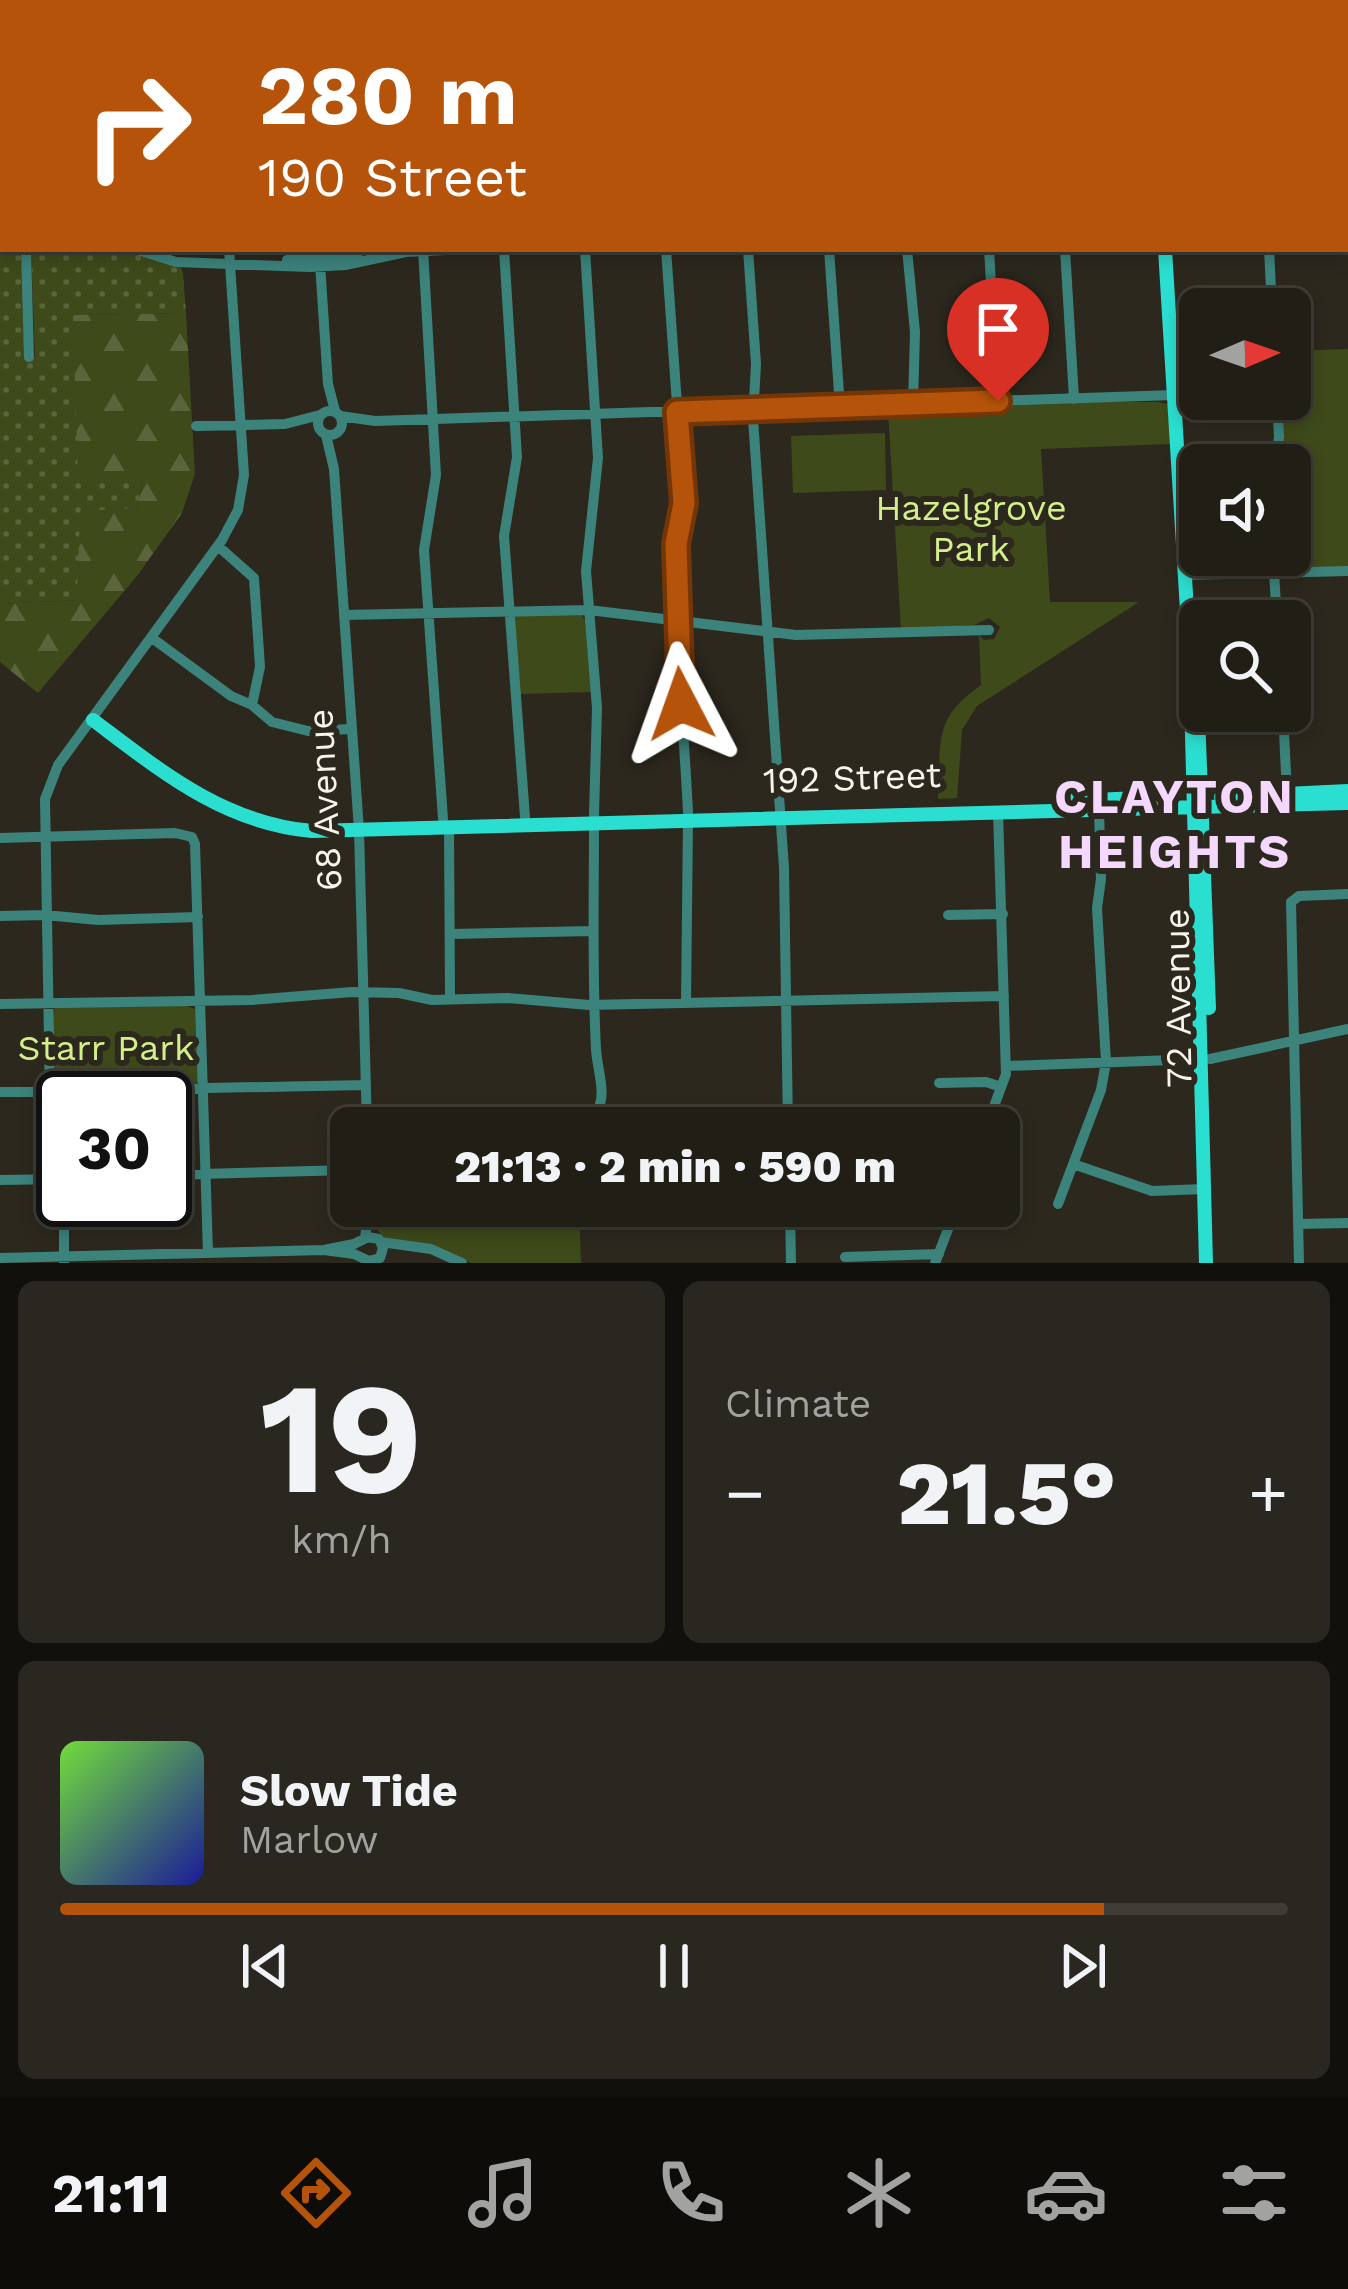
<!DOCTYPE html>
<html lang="en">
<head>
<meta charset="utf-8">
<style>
	body { margin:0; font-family:"Work Sans",sans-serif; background:#29271f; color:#f1f3f6; height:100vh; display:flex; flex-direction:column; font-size:45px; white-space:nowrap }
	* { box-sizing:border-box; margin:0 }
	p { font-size:39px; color:#a2a2a1 }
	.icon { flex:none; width:66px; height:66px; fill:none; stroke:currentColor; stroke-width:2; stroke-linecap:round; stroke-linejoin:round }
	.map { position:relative; height:1263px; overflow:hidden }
	.drawer { display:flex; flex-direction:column; gap:18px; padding:18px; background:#12100c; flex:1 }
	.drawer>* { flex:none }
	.top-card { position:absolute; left:0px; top:0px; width:1350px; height:252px; box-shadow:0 6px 18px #0003,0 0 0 3px #3e3c35; background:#b45309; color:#fff; overflow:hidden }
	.needle { width:78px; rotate:88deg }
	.fabs { position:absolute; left:1179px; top:288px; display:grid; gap:24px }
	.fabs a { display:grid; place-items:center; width:132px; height:132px; border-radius:18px; background:#211e16; box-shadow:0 6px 18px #0003,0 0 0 3px #3e3c35; font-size:60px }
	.speed { position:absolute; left:36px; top:1071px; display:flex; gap:24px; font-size:60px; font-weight:700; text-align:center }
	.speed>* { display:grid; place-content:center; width:156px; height:156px; border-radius:50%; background:#211e16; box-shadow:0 6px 18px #0003,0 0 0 3px #3e3c35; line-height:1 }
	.speed .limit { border:6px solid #111; border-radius:18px; background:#fff; color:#111 }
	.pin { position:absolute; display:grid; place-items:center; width:102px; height:102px; color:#fff; margin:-123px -51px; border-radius:50% 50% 50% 0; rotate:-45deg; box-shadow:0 0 12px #0007 }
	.pin .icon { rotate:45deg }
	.me { position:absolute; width:132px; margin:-66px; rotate:356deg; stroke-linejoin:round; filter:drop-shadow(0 0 9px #0008) }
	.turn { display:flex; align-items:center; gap:42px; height:252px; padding:0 60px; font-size:54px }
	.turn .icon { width:156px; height:156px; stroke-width:2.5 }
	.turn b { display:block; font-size:84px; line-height:102px }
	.big { font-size:90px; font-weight:800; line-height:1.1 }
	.drawer .card { flex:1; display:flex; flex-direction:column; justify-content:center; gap:18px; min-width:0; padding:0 42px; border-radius:18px; background:#29271f }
	.drawer .dial { align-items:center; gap:0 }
	.dial b { font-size:156px; line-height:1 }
	.song { display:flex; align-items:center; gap:36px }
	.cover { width:144px; height:144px; border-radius:18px; background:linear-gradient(135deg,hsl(100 70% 55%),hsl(240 70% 35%)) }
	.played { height:12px; border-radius:6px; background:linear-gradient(90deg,#b45309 85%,#3e3c35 85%) }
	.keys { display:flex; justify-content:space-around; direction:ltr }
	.heat { display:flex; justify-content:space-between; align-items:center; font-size:66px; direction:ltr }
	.drawer .tiles { flex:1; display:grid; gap:18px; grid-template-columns:1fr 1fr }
	.card:last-child { grid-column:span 2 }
	.trip { position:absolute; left:330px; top:1107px; width:690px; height:120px; border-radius:18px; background:#211e16; box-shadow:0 6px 18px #0003,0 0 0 3px #3e3c35; font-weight:800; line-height:120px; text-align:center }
	.tab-bar { display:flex; height:192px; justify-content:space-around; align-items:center; background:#0d0c09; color:#a2a2a1 }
	.tab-bar .icon { width:84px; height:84px }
	.tab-bar .active { color:#b45309 }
	.tab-bar b { font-size:54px; color:#f1f3f6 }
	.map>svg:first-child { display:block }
	.grass { fill:url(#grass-dots) }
	.forest { fill:url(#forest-firs) }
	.park { fill:#3e4a1a }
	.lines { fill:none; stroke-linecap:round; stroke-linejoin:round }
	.minor { stroke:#3c837c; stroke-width:10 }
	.major { stroke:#2bdfd0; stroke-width:14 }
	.route-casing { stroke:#753606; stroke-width:30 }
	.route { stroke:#b45309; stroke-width:21 }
	.labels { text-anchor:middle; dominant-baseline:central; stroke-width:12; stroke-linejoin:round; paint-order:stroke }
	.park-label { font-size:36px; fill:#d3ef8a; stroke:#2c281e }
	.street-label { font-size:36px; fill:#f7f4ed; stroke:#2c281e }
	.district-label { font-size:48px; font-weight:bold; letter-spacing:3px; fill:#f5d8fe; stroke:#2c281e }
</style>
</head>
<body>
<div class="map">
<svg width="1348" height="1263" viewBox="0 0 1348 1263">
	<defs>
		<pattern id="grass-dots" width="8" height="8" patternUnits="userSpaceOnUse" patternTransform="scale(3)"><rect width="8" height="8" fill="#3e4a1a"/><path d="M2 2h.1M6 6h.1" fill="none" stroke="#5b653c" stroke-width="1.8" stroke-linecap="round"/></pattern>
		<pattern id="forest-firs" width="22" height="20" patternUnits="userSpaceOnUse" patternTransform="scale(3)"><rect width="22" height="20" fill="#3e4a1a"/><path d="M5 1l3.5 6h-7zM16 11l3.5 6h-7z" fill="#5b653c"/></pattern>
	</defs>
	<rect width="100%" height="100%" fill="#2c281e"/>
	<path class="grass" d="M0 234 3 249H23L25 358 35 357 31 249H123L181 268 183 273 186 313 74 315 143 477 137 508 81 512 77 600 0 604Z"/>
	<path class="forest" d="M186 313 195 474 182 513 137 576 38 693 0 662V604L77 600 80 511 137 508 143 478 78 480 73 315Z"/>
	<path class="park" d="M1348 349V567L1197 570 1190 565 1184 513H1200V555H1290V465H1284L1281 457V399H1290V351Z
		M1065 402H1158L1168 404 1170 444 1041 449 1050 602H1139L977 706 962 730 957 798 938 799C942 742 931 720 981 685L979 635 984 640 994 639 1000 627 989 618 974 625 901 630 888 410Z
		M885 433 886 490 793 493 791 436Z
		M570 613 582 615 585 621 591 692 520 694 515 616Z
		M185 1005 197 1010 199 1080 196 1084 56 1086 52 1020 55 1008Z
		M376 1206H579L581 1263H471L434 1245 387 1240 378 1231Z"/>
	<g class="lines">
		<path class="minor" d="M407 0V3
			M725 0V3
			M974 0V3
			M310 1 315 3
			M293 3 297 0
			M523 3 622 0
			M0 9 3 10
			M0 18 3 19
			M0 228 3 229
			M26 249 29 357
			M135 249 176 262 310 267 345 265 406 252 465 249
			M319 249 328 384 335 411
			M423 249 436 475 424 550 443 819
			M504 249 517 457 504 536 525 817
			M585 249 598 458 586 571 597 708 594 815
			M666 249 684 503C670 606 683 709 688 812
			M748 249 756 364 753 419 784 868 788 1128
			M829 249 840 407
			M907 249 915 332 913 404
			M989 249 998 401
			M1065 249 1074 399
			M1269 249 1272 309
			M287 260 358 258
			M1174 395 1200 399
			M1218 399H1227
			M318 423a12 12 0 1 1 24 0a12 12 0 1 1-24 0Z
			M340 416 375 421 1174 395 1200 391
			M196 426 285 424 320 415
			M326 435 334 469 359 830 367 1128
			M1275 465 1279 437 1277 399
			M218 546 254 578 260 667 252 705
			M1274 572 1277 621
			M1185 575 1348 571
			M344 615 589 610 796 635 989 630
			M152 638 231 696 252 705 272 722 308 731 352 729
			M1283 711 1287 794
			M594 823C594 898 592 974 596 1049 597 1070 608 1095 596 1113
			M449 827 450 999
			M0 838 175 833 192 837 195 844 208 1253
			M948 915 1003 914
			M0 916 45 915 98 920 198 917
			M451 934 593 931
			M686 1003 688 820
			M0 1004 252 1000 352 992 399 993 432 1000 507 998 589 1005 1004 996
			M1210 1059 1348 1029
			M1006 1066 1200 1059
			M939 1083 986 1082 1001 1087
			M0 1092 366 1085
			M986 1128 1006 1074 998 811
			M1073 1164 1152 1191 1204 1189
			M63 1169 50 1100 45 799 58 765 222 540 238 510 244 475 229 249
			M165 1175 351 1170
			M0 1180 63 1179
			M64 1200V1263
			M1058 1204 1101 1090 1106 1062 1097 908 1101 879 1099 810
			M790 1206 791 1263
			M1298 1224 1348 1223
			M365 1238 369 1206
			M381 1242 431 1249 462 1263
			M845 1257 939 1254
			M0 1258 324 1250 354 1254 369 1261 380 1258 383 1248 379 1239 368 1237 354 1244 324 1250
			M935 1263 957 1206
			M1299 1263 1291 902 1299 896 1348 894"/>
		<path class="major" d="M1150 0V3
			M23 3 25 0
			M36 3 38 0
			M0 39 3 34
			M0 58 3 54
			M1165 249 1190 660 1206 1263
			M1197 688 1209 1008
			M93 720C161 771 223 823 312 831L1348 803
			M1221 797 1348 791
			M1071 801 1139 798"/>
	</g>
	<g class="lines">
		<g class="route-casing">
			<path id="route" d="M681 704 676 544 684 503 677 412 998 401"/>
		</g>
		<use href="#route" class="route"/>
	</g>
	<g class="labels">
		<g class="park-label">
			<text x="971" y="508">Hazelgrove<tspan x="971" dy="41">Park</tspan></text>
			<text x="106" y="1048">Starr Park</text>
		</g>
		<g class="street-label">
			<text transform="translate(852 778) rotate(-2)">192 Street</text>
			<text transform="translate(325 800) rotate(-93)">68 Avenue</text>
			<text transform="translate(1178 998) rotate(-91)">72 Avenue</text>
		</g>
		<g class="district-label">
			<text x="1175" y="796">CLAYTON<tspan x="1175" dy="55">HEIGHTS</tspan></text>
		</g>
	</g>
</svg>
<div class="fabs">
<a><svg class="needle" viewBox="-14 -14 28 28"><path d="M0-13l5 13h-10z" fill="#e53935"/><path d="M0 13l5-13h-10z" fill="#a2a2a1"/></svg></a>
<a><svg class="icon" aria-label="sound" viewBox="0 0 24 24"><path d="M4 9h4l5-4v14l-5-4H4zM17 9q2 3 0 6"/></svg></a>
<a><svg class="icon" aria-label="search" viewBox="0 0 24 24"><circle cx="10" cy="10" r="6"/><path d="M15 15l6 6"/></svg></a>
</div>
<div class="speed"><div class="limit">30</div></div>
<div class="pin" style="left:998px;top:401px;background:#d93025"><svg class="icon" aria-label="arrive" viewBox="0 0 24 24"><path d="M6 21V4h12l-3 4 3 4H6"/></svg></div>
<svg class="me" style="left:681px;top:704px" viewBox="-20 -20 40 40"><path d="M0-17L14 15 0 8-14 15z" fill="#b45309" stroke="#fff" stroke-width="4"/></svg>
<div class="trip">21:13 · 2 min · 590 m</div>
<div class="top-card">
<div class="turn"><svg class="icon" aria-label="right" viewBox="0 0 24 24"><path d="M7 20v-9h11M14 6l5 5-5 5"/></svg><div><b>280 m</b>190 Street</div></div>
</div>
</div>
<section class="drawer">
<div class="tiles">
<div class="card dial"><b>19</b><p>km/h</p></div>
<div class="card"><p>Climate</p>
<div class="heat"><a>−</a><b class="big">21.5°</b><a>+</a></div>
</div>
<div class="card">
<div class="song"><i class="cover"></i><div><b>Slow Tide</b><p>Marlow</p></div></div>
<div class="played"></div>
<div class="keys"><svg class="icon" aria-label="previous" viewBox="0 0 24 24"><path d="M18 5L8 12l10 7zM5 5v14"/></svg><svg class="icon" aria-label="pause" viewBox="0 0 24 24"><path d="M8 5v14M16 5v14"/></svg><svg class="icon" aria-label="next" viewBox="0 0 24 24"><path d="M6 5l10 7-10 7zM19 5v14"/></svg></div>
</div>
</div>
</section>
<nav class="tab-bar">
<b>21:11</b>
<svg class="icon active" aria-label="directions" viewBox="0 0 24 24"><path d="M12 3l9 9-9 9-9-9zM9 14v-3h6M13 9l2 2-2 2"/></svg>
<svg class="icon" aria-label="music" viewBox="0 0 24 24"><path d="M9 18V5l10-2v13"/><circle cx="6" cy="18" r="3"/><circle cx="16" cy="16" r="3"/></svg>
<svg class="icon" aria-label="phone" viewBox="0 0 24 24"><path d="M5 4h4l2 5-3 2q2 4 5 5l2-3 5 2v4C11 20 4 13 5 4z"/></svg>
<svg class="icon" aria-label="climate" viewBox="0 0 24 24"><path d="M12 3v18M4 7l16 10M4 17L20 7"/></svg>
<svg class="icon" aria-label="car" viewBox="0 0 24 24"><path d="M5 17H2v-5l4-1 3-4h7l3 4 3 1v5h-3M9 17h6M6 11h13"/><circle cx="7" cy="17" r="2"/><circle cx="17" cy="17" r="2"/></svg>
<svg class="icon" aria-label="filters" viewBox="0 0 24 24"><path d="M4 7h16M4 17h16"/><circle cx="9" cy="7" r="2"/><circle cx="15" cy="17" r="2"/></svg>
</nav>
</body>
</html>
